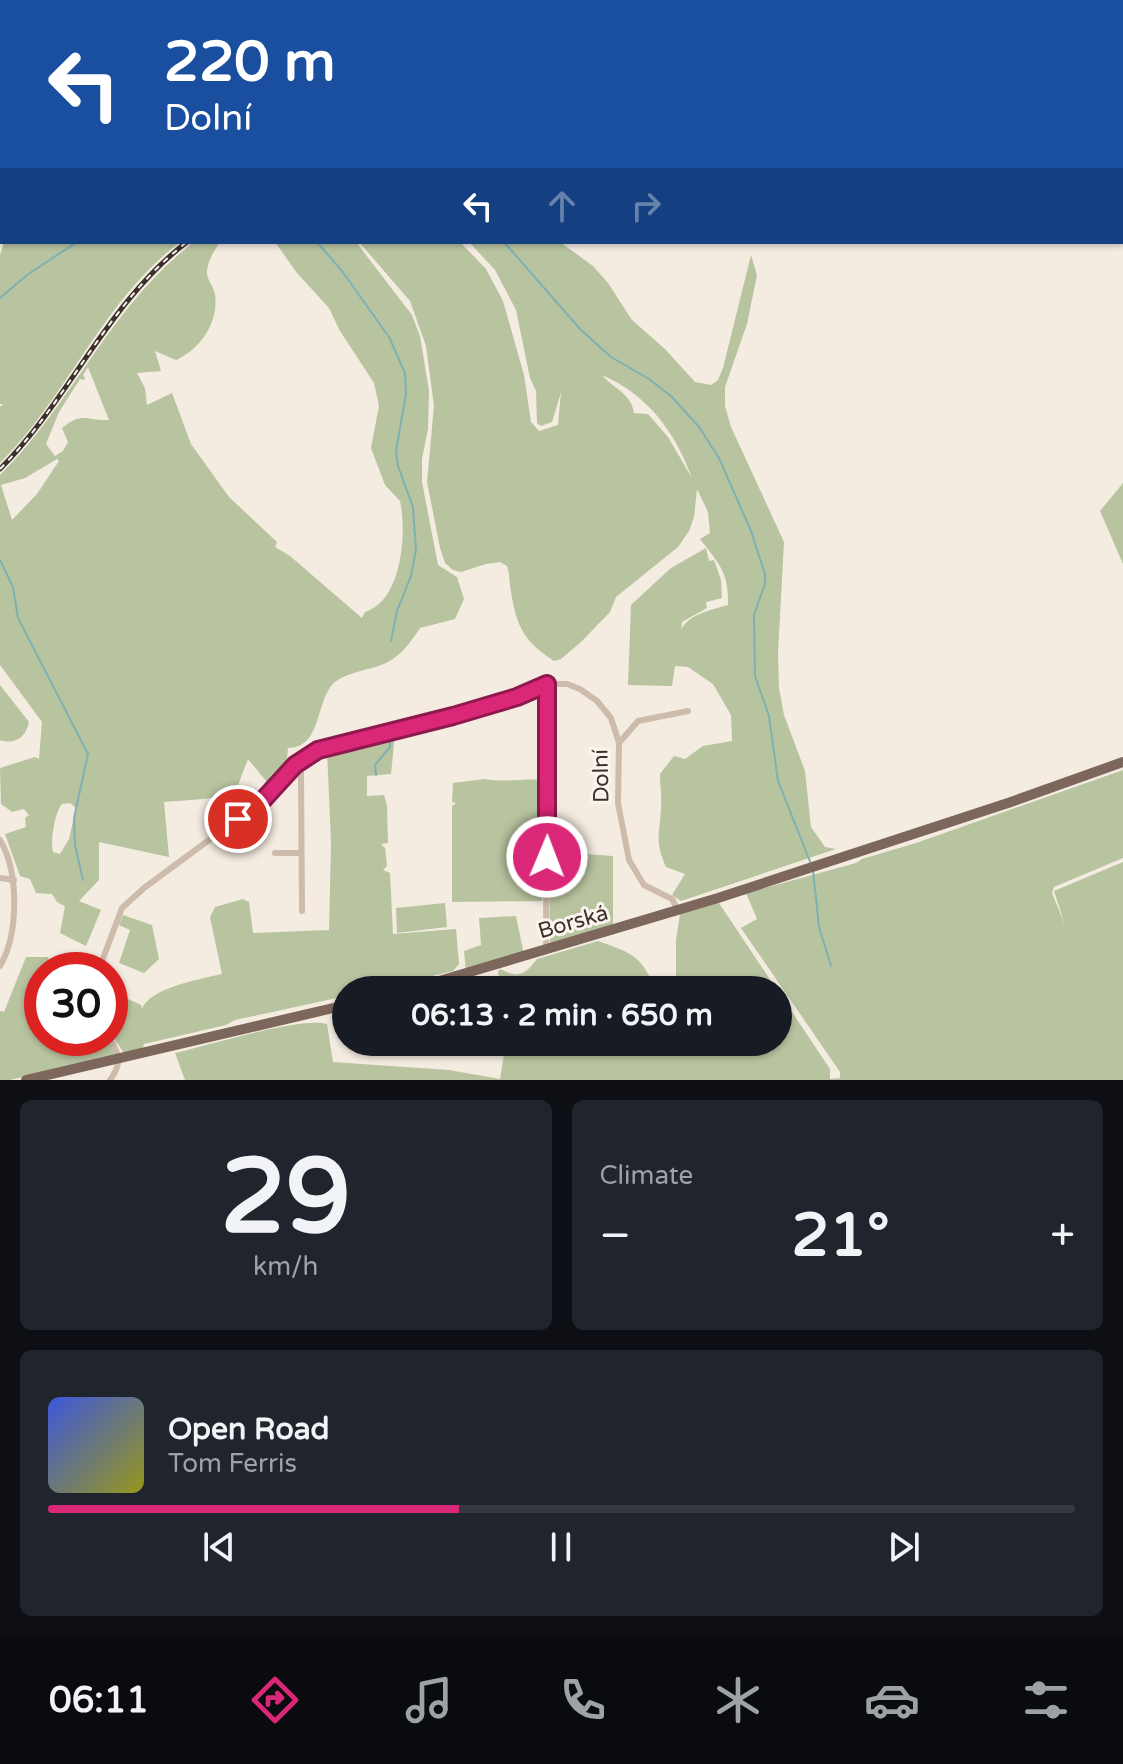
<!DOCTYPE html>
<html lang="en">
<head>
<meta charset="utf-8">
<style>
	body { margin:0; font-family:"Varela Round",sans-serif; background:#20242c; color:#f1f3f6; height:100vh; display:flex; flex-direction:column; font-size:30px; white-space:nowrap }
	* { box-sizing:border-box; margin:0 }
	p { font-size:26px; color:#9ea1a6 }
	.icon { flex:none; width:44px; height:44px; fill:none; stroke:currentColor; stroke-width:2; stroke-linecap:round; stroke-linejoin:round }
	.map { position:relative; height:1080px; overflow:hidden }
	.drawer { display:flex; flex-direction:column; gap:20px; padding:20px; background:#0d0f14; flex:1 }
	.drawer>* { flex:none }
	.hud { position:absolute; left:0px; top:0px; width:1124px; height:244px; box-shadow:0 2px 6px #0004; background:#1a4fa0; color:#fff; overflow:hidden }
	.speed { position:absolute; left:24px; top:952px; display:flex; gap:16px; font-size:40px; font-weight:700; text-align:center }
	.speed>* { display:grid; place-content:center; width:104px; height:104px; border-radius:50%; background:#171b24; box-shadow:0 2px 6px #0004; line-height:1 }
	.speed .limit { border:12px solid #d22; background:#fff; color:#111 }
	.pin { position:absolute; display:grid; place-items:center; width:68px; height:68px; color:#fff; margin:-34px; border:4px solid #fff; border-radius:50%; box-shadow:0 2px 8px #0007 }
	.me { position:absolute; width:88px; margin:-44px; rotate:1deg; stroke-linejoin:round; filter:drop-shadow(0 0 6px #0008) }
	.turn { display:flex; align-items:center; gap:28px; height:168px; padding:0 32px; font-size:36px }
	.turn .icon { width:104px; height:104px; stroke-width:2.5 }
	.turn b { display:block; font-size:56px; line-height:68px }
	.lanes { display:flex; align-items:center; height:76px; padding:0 32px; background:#0003; justify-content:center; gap:40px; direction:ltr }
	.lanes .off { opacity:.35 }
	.big { font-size:60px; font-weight:700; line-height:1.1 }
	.drawer .widget { flex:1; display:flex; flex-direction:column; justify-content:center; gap:12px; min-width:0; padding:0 28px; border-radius:12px; background:#20242c }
	.drawer .dial { align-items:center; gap:0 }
	.dial b { font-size:104px; line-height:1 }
	.song { display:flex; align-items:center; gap:24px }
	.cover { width:96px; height:96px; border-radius:12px; background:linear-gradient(135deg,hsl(230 70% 55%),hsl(60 70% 35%)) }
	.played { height:8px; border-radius:4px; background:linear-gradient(90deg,#db2777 40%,#363941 40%) }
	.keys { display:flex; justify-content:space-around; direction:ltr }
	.heat { display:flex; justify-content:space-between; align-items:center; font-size:44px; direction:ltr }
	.drawer .tiles { flex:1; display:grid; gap:20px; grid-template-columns:1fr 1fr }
	.widget:last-child { grid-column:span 2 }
	.trip { position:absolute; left:332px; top:976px; width:460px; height:80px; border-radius:40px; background:#171b24; box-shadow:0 2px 6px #0004; font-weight:700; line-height:80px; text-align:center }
	.dock { display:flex; height:128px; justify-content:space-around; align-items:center; background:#090b0e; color:#9ea1a6 }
	.dock .icon { width:56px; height:56px }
	.dock .selected { color:#db2777 }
	.dock b { font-size:36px; color:#f1f3f6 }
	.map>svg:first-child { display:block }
	.green { fill:#b8c4a0; fill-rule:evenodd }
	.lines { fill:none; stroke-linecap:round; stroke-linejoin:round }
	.stream { stroke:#7fb0b2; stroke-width:2 }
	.street { stroke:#cdbbac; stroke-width:6 }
	.primary { stroke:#7d675c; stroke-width:10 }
	.rail-casing { stroke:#3b302b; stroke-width:5 }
	.rail { stroke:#fbf5ee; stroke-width:2; stroke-dasharray:6; stroke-linecap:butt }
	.route-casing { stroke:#8e194d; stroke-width:20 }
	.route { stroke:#db2777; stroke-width:14 }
	.labels { text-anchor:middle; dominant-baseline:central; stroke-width:6; stroke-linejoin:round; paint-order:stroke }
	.street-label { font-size:22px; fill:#3b302b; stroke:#fbf5ee }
</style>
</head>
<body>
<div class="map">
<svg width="1123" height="1080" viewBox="0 0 1123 1080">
	<rect width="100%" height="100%" fill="#f4ebe1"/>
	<path class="green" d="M4 242H180C102 301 68 396 0 463V407L3 404H0V255Z
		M194 242H220C214 251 208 260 207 271 206 279 213 285 215 294 219 322 201 349 176 360L155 351 161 371 137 373 145 388 147 405 172 393 191 444 229 497 277 542 275 547 290 556 362 618 365 612C402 601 407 533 400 501L385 485 371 448 379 406 374 383 340 331 329 308 297 273 275 242H356L412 315 420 336 429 391 428 429 422 459V482L438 565 457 577 464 599 455 619 420 628C411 642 400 657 384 664 369 670 342 673 332 685 316 703 321 748 288 748L286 769 271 787 248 759 238 785 229 789 234 792C212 800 188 800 164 802L169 857 99 842V880L79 901 101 910 86 946 60 933 65 906 57 902 52 894 36 893 30 879 20 876 5 834 26 827 25 818 29 815 24 809 12 812 1 804 0 768 35 757 39 759 42 722 0 665V475C74 402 109 307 194 242ZM88 367 109 420C86 421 83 411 62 428L68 442 63 451 55 456 46 444 59 412 80 379 84 380 85 378 83 375ZM57 459 59 461 37 494 12 520 1 485 25 478ZM70 803 76 808 69 839 60 854 53 852C50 841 55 812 62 804Z
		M359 242H460L486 269 503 301 524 375 531 422 539 431 558 425 561 392 552 422 541 426 537 423 536 391 530 378 516 310 495 270 469 242H560L593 266 608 283 632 320 665 349 695 382 711 385 718 380 723 368 751 255 757 275 747 324 725 387V406L731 427 784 542 778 653 779 688 784 715 805 771 811 827 825 847 836 849 684 900 681 901 672 895 685 874 666 867C654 840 660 834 661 808 662 797 660 785 660 774L674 756 685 759 703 746 732 741 731 715 713 684 688 667 675 666 672 686 628 685 631 605 671 568 706 548 709 561 714 560 721 580 722 598 706 602 707 608 682 622 681 630C689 614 711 610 728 605 729 572 719 564 700 539L710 533 708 512 697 489 694 517 689 531 678 547 616 597 610 612 582 641 561 659 554 661C524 641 517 628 511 592 509 583 510 574 507 566L500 562 486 564 461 572 453 570 445 563 440 548 427 482 434 406 426 346 410 301ZM602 375C648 395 675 432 692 478L668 437 648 414 634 413C631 393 614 389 602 375Z
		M1123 483V564L1100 511Z
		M0 685 29 722C26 737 15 745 0 740Z
		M395 734 391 774 367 776V796L384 795 387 806 388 843 381 844 385 848 387 866 383 870 390 873 393 934 456 929 459 964 453 971 372 990H346V996L235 1020 226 1025 144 1044 142 1050 124 1053 110 1033V1005L128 999 141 1005 142 1009C149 988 201 979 222 974L210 917 215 907 243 899 249 902 253 933 329 930 331 843 327 751Z
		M1123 770V858L1054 887 1052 893 1065 925 1054 891 1123 862V1080H185L175 1053C207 1046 301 1016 327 1024L333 1062 449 1070 500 1079 506 1042H778V991L830 1069V1079L840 1078V1072L741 928 757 919 746 893 856 863 862 859 916 843Z
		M485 779C504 783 523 778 542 780L544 783 545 824 527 826 525 876 543 884 542 901 452 902V806L456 803 452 802 453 783Z
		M570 853 613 856V925L550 944 549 865 559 856Z
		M717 900 777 990H667L676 984V940L680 914Z
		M445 903 447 927 397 933 396 908Z
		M123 915 152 925 159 959 144 973 119 963 130 930 119 925Z
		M516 916 524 955 466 972 464 951 481 945 479 918Z
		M598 941C633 954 640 954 656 990H501L498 971 501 969C519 980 526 973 537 959Z
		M26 957H48L50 962H86V970H42V1038H105L115 1052 112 1056 10 1080H0V1011L4 1012Z"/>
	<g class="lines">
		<path class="stream" d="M404 0 405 2
			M629 0 630 2
			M317 242 342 271 389 337 405 373 406 394 396 451 398 466 413 507 416 550 411 576 397 611 391 641
			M504 242 580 329 611 357 649 379 672 397 699 427 719 458 751 531 765 574V584L754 615 755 676 769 716 778 781 811 864
			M0 298 27 275 77 242
			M0 560 13 587 18 618 88 754 74 818 75 845 83 880
			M376 775 375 765 390 747V736
			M813 870 819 927 831 966"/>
		<path class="street" d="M857 2 858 0
			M1087 2 1104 0
			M619 743 638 721 688 711
			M295 765 301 773 302 911
			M0 840C19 872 19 933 0 966
			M275 853H301
			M0 878 14 880
			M546 950 547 684
			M102 970V961L122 908 144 888 263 800 284 774 311 754 336 744 420 725 517 697 547 684H567L580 689 597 701 611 718 619 743 618 803 629 860 644 885 672 899 678 910
			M109 1038C120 1054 122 1064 110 1080"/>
		<path class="primary" d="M409 990 718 898 1008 803 1123 762
			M26 1080 346 1005"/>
		<g class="rail-casing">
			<path id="rail" d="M490 2 492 0
				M0 469C70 399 107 303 187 242"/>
		</g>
		<use href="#rail" class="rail"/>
	</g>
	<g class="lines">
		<g class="route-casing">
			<path id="route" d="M238 819 263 800 295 765 318 750 453 716 517 697 547 684V857"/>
		</g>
		<use href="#route" class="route"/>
	</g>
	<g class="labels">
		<g class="street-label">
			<text transform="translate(601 776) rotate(-91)">Dolní</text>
			<text transform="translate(573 922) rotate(-16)">Borská</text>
		</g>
	</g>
</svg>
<div class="speed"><div class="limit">30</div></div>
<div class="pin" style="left:238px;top:819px;background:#d93025"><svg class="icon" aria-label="arrive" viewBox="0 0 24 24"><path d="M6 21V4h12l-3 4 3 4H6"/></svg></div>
<svg class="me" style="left:547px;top:857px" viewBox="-20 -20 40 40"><circle r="17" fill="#db2777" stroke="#fff" stroke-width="3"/><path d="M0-11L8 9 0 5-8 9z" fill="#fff"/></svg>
<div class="trip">06:13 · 2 min · 650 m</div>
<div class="hud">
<div class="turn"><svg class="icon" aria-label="left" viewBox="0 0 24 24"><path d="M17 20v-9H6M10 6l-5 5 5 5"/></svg><div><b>220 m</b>Dolní</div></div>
<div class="lanes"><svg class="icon" aria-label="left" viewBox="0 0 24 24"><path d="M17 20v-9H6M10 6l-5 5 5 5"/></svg><svg class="icon off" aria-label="ahead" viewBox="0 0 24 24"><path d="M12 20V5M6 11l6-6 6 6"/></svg><svg class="icon off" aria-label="right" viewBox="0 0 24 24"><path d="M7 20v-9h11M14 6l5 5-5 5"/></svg></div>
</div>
</div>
<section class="drawer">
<div class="tiles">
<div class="widget dial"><b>29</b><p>km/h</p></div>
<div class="widget"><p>Climate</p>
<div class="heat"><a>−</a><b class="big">21°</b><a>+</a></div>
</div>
<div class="widget">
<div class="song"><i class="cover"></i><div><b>Open Road</b><p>Tom Ferris</p></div></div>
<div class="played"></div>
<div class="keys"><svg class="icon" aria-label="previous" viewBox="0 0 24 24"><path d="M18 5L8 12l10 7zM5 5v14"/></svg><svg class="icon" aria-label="pause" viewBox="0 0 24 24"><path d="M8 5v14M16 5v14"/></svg><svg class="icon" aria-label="next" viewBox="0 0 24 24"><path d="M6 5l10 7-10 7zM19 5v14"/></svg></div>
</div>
</div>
</section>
<nav class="dock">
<b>06:11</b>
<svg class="icon selected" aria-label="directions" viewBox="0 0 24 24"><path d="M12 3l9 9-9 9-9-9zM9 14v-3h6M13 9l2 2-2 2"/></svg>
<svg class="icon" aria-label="music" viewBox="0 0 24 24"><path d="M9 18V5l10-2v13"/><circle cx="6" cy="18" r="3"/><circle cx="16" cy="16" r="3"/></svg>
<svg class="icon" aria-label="phone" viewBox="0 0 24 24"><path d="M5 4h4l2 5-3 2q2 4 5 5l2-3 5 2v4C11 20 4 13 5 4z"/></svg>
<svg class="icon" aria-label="climate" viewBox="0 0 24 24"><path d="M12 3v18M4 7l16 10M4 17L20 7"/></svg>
<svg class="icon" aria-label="car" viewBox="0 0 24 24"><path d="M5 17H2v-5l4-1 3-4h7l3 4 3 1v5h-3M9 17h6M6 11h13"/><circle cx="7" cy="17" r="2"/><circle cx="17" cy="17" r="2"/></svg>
<svg class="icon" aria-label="filters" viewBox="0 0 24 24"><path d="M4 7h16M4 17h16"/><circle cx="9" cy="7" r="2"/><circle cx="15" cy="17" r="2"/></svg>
</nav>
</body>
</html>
